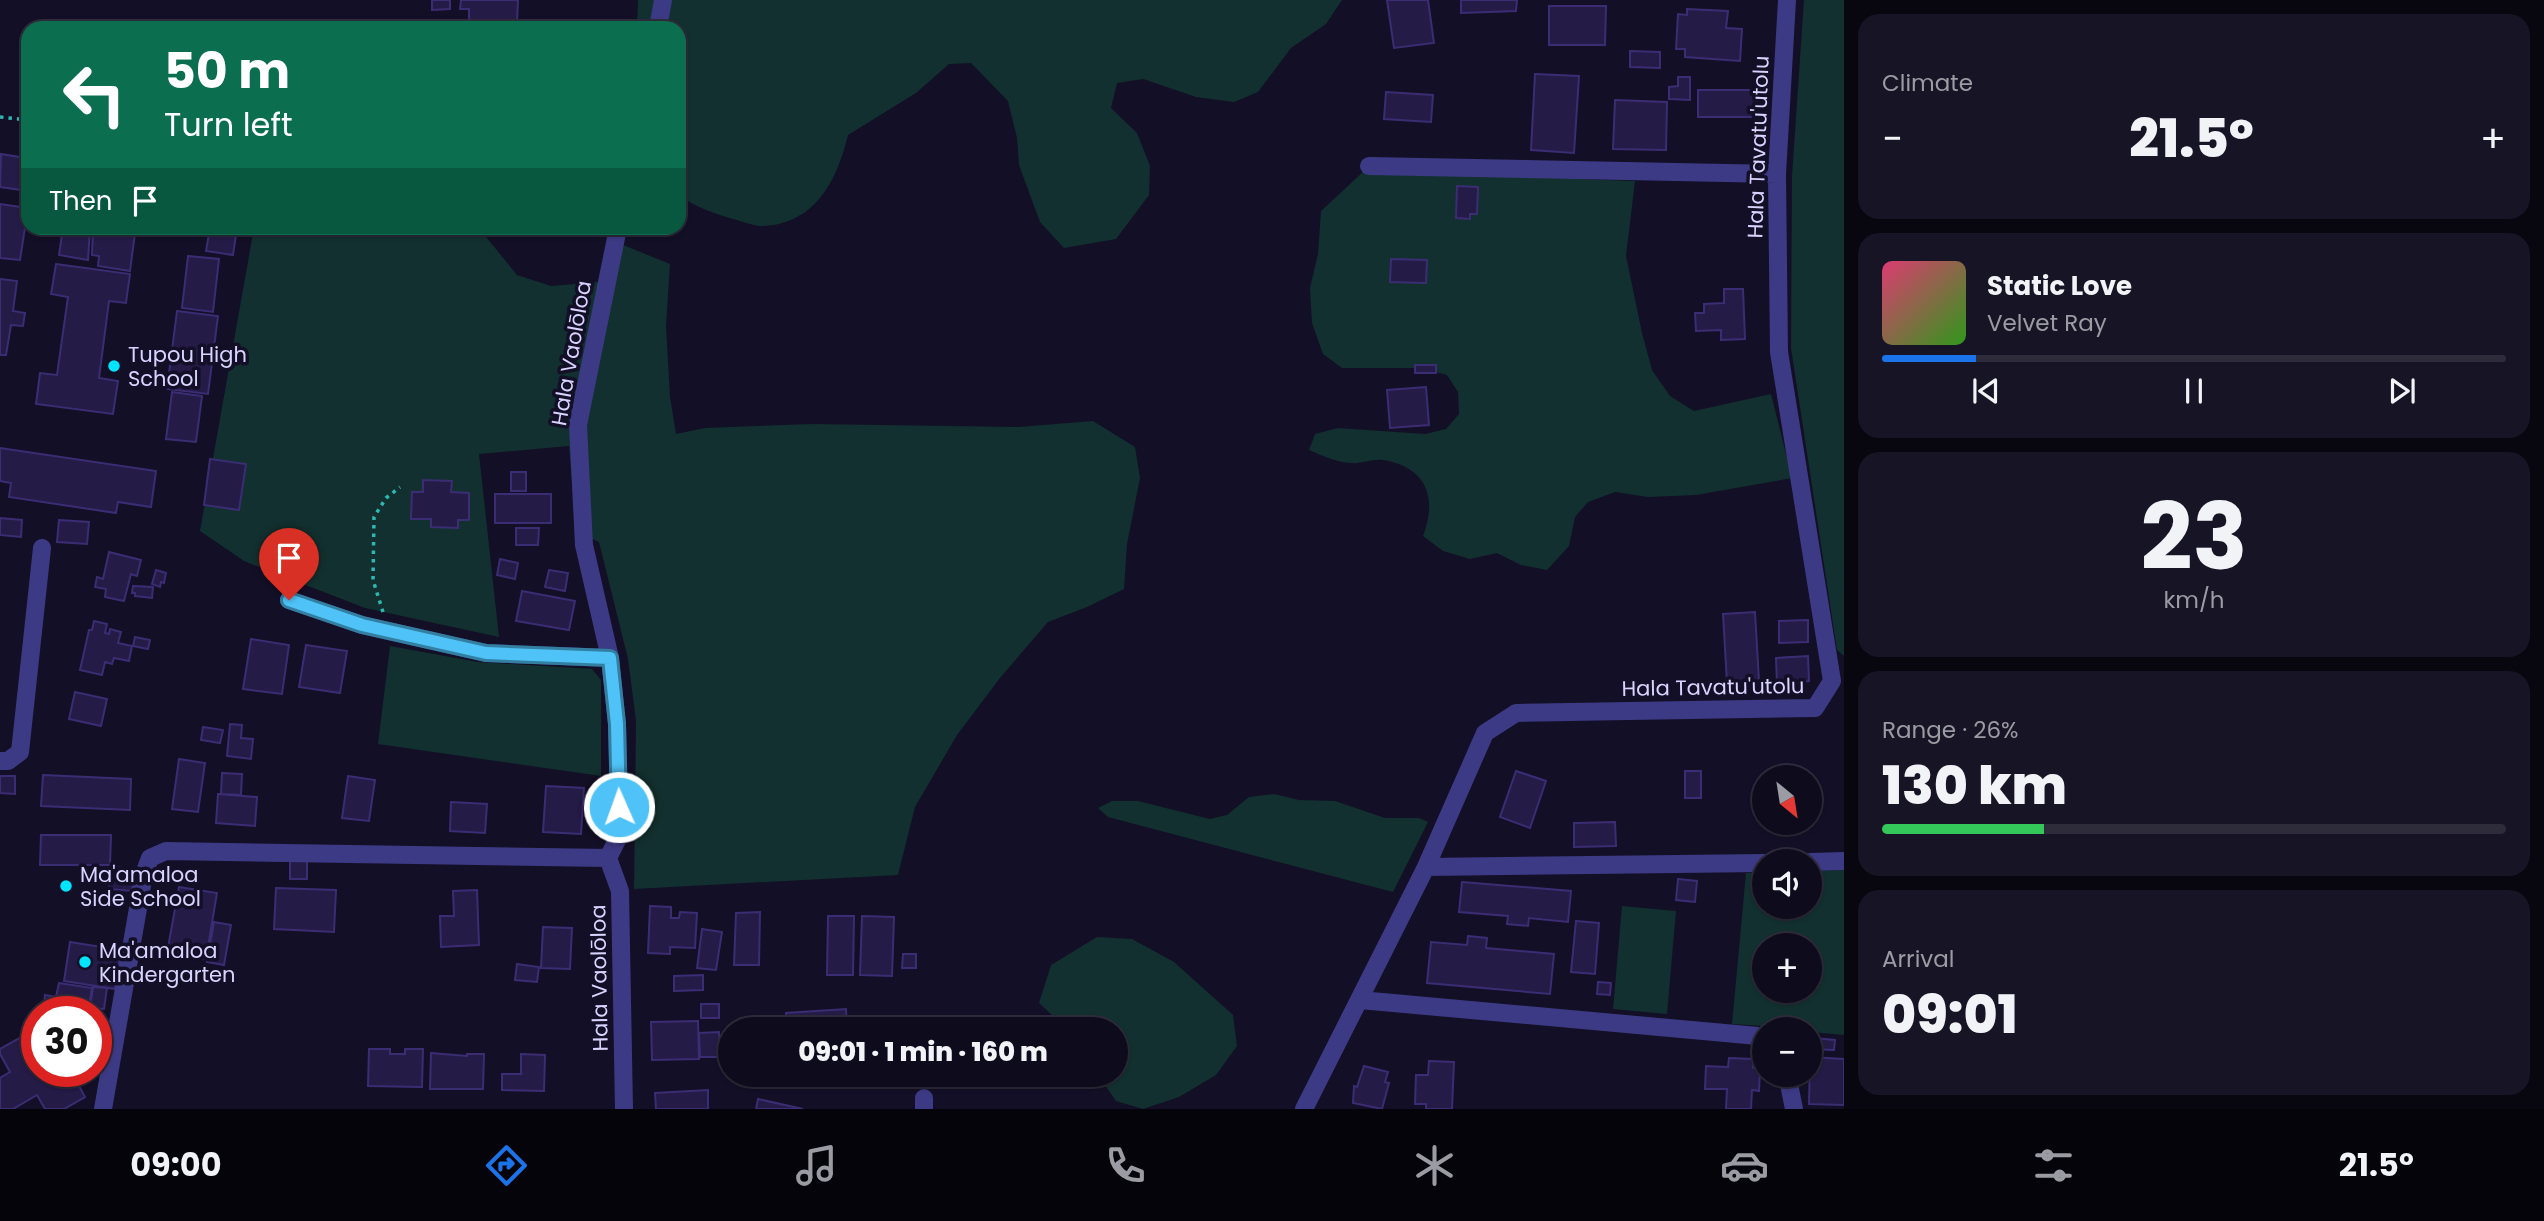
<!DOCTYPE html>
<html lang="en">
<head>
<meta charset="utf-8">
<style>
	body { margin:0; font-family:Poppins,sans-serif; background:#171425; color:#f1f3f6; height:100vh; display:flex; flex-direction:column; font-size:26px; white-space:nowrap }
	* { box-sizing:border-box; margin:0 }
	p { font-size:23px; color:#9b9ba3 }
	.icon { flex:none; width:38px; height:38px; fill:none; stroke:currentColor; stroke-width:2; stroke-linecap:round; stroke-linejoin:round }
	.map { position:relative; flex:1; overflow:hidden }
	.side { display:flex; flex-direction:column; gap:14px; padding:14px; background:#08060f; width:700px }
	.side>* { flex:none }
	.hud { position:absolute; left:21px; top:21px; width:665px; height:214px; border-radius:21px; box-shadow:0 2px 5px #0004,0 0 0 2px #2e2b3b; background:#0b6e4f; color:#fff; overflow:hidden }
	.needle { width:46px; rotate:150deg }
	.fabs { position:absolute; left:1752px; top:765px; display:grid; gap:14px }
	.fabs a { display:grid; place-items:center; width:70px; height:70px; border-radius:50%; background:#0e0b1c; box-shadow:0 2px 5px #0004,0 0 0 2px #2e2b3b; font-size:35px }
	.speed { position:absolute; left:21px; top:996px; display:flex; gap:14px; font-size:35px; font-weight:700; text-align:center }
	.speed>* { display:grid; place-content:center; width:91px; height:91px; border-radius:50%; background:#0e0b1c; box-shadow:0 2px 5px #0004,0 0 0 2px #2e2b3b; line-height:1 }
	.speed .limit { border:10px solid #d22; background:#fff; color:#111 }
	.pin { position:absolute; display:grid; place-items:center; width:60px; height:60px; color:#fff; margin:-72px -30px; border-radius:50% 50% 50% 0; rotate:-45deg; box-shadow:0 0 7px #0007 }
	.pin .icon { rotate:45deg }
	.me { position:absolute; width:77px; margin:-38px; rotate:358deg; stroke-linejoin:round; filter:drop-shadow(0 0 5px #0008) }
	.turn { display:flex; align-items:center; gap:24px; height:147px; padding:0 28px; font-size:32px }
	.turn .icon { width:91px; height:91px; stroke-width:2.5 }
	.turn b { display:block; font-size:49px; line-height:60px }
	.then { display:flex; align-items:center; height:66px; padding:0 28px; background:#0003; gap:14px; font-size:26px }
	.big { font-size:52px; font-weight:800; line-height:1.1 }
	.side .widget { flex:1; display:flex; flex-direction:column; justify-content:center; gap:10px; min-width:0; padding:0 24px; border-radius:21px; background:#171425 }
	.side .dial { align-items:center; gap:0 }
	.dial b { font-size:91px; line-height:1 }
	.song { display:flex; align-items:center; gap:21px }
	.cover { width:84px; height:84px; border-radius:10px; background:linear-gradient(135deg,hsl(340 70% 55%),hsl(110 70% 35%)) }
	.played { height:7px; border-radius:4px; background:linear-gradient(90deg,#1a73e8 15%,#2e2b3b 15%) }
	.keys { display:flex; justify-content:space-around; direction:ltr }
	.heat { display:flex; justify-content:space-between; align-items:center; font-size:38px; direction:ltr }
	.charge { height:10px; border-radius:5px; background:linear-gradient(90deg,#34c759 26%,#2e2b3b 0) }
	.trip { position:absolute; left:718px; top:1017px; width:410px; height:70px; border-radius:35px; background:#0e0b1c; box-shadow:0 2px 5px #0004,0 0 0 2px #2e2b3b; font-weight:800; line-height:70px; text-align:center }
	.tab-bar { display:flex; height:112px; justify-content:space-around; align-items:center; background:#06040b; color:#9b9ba3 }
	.tab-bar .icon { width:49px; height:49px }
	.tab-bar .current { color:#1a73e8 }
	.tab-bar b { font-size:32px; color:#f1f3f6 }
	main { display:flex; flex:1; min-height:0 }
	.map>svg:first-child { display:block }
	.green { fill:#12302f; fill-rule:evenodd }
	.building { fill:#241b47; stroke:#3b2d73; stroke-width:2 }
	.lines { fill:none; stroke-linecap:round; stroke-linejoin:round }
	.path { stroke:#2fb8b0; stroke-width:3.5; stroke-dasharray:3.5 5; stroke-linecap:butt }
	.minor { stroke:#3d3a85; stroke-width:18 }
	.route-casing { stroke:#337fa1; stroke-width:18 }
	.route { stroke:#4fc3f7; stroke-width:12 }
	.poi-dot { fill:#00e5ff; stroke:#130f26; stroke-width:2.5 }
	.labels { text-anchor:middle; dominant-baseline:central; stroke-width:7; stroke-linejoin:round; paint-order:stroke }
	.street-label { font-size:21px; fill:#d9d4ff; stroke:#130f26 }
	.poi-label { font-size:21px; fill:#d9d4ff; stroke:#130f26; text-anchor:start }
</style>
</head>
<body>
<main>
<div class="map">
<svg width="1844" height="1109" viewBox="0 0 1844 1109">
	<rect width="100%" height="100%" fill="#130f26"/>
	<path class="green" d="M638 0H1342L1326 24 1291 48 1258 92 1234 102 1196 97 1143 79 1117 83 1111 108 1137 133 1150 166 1149 195 1116 239 1064 248 1040 222 1019 165 1017 138 1008 101 971 63 949 64 916 93 848 135C837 180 816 223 764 226 755 227 742 221 733 219 713 213 695 207 679 195V28H637Z
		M1804 0H1844V656L1837 650 1791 348 1792 176Z
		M1364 171 1635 181 1626 256 1642 333 1652 370 1670 396 1694 411 1771 394 1792 478 1696 495 1648 497 1615 492 1588 502 1575 517 1569 546 1547 570 1521 565 1497 553 1470 559 1443 551 1423 536C1438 497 1426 467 1383 460 1372 459 1361 464 1351 463 1336 462 1323 456 1309 450L1315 434 1338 428 1425 434 1446 429 1459 414 1458 392 1447 375 1421 368H1342L1323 354 1312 323 1310 288 1318 254 1321 211Z
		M254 228H476L483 233 517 275 551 286 598 282 623 245 670 264 666 326 670 397 676 434 705 428 811 424 1019 427 1093 421 1135 447 1140 478 1127 544 1124 589 1087 607 1048 622 1000 678 957 735 915 807 898 875 634 889 636 721 628 659 599 542 576 531 569 446 479 454 499 637 365 608 244 561 200 531Z
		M390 646 478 662 592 669 601 680V776L378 744Z
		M1274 794 1299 800 1335 801 1385 818H1419L1428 822 1393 892 1108 817 1098 808 1112 801H1138L1210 819 1227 815 1249 797Z
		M1844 870V1035L1810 1032V1029L1732 1024 1746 873 1764 872V906H1810V871ZM1810 945V990H1764V945Z
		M1622 906 1676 911 1667 1014 1613 1009Z
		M1097 937 1132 939 1174 962 1233 1015 1237 1046 1216 1075 1179 1097 1143 1109 1116 1101 1098 1075 1115 1074V1029H1067L1039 1003 1051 965Z"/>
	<path class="building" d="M432 0H450V9L432 10Z
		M461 0H518L517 22H469V9H460Z
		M1387 0H1428L1434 43 1394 48Z
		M1461 0H1517L1516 11 1461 13Z
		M1549 6H1606L1605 45H1549Z
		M1687 9 1728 11 1726 28 1742 29 1740 61 1685 57V49H1676L1678 14 1687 15Z
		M1630 51 1660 52V68L1630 67Z
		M1535 74 1579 76 1574 153 1531 150Z
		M1678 77H1690V100L1669 99V87L1678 86Z
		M1698 90H1758V117H1698Z
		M1386 92 1433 95 1431 122 1384 119Z
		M1615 100 1667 102 1666 150 1613 149Z
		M28 148V191L0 187 1 154 26 158Z
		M1457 186 1478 187 1477 214H1470V219L1456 218Z
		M0 204 28 208 20 260 0 258Z
		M63 228H90L88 260 59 255Z
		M93 228 135 233 130 271 98 266 99 256 92 255Z
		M210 228H237L233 255 206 251Z
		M188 256 219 259 213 312 182 308Z
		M1391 259 1427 260 1426 283 1390 282Z
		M56 264 130 274 126 303 109 301 99 378 118 381 113 414 36 404 40 373 57 375 68 297 51 294Z
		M0 279 17 281 13 311 25 313 23 326 11 325 6 355H0Z
		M1724 289H1743L1745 339 1721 340V330L1696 331 1695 313H1704V304L1724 303Z
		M177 311 218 316 208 394 167 389Z
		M1415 365H1436V373H1415Z
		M1426 387 1429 425 1390 428 1387 390Z
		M172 392 202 396 196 442 166 439Z
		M0 448 156 471 151 507 118 502 116 513 9 497 11 483 0 481Z
		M210 459 246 464 239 510 204 505Z
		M511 472H526V491H511Z
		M423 480 452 481 451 492 469 493V520H458V528L431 527V519H411L412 492H423Z
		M495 494H551V523H495Z
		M0 518 22 520 21 537 0 535Z
		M59 520 89 522 87 544 57 542Z
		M516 528H539L538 545H516Z
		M109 552 141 560 137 576 131 574 124 601 105 597 106 589 95 587 97 577 103 579Z
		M500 559 518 563 515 579 497 575Z
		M156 570 166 573 164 583 161 582 160 587 152 584Z
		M549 570 568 573 565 591 545 587Z
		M133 586 153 587 152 598 135 596V593H132Z
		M522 591 575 601 569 630 516 621Z
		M1755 612 1759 681 1727 683 1723 614Z
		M1808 620V642L1779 643V621Z
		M94 621 107 624 105 633 109 634 110 629 121 632 118 643 132 646 129 661 114 658 112 664 105 662 102 675 80 670 89 630H92Z
		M135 637 150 640 148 649 133 646Z
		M251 639 289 645 282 694 243 689Z
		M306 645 347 651 340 693 299 687Z
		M1808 656 1809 681 1777 683 1776 658Z
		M75 692 107 699 101 726 69 719Z
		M230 724 242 725 241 738 253 739 251 759 227 756Z
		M203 727 223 730 220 743 201 740Z
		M179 759 205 763 198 812 172 809Z
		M1516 771 1546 781 1530 828 1500 817Z
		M1685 771H1701V798H1685Z
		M222 773 242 774 241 795 221 794Z
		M43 775 131 779 130 810 41 806Z
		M0 776H15V794L0 793Z
		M348 776 375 780 369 821 342 818Z
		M546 786 584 788 581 834 543 832Z
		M218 794 257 797 255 826 216 823Z
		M451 802 487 804 485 833 450 831Z
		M1615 822 1616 846 1574 847V823Z
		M41 835H111L110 865H40Z
		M290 861H307V879H290Z
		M111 867 134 869 132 891 109 889Z
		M1678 879 1697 881 1695 902 1676 900Z
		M1462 882 1571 891 1568 922 1529 918 1528 926 1507 924 1508 916 1459 912Z
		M179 887 217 893 206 959 167 953Z
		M276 888 336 890 334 932 274 929Z
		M477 890 479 945 441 947 440 916H454L453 891Z
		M650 906 671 907V918H679L680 912 697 913 695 948 670 947V954L648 953Z
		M760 912 759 965H734L736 913Z
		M828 916H854L853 975H827Z
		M862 916 894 917 892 976 860 975Z
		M1576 921 1599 923 1595 974 1571 972Z
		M214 922 231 925 224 965 207 962Z
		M543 927 572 928 570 969 541 968Z
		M702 929 722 932 716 970 697 968Z
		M1468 936 1487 938 1486 948 1554 954 1550 994 1427 983 1431 942 1467 945Z
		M70 942 121 950 115 989 64 981Z
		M903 954H916V968H902Z
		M517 964 539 967 537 982 515 980Z
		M703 975V990L674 991V976Z
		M1598 982 1611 983 1610 995 1597 994Z
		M59 983 92 988 88 1012H43L45 995 56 997Z
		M93 987 107 988 104 1009 90 1008Z
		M701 1004H719V1018H701Z
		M846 1009 847 1029H787L786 1013Z
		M698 1021 699 1059 652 1060 651 1022Z
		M34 1030 37 1034V1071H96V1056L103 1068 77 1082 85 1097 64 1109H45L37 1095 13 1109H0V1078L10 1072 0 1054V1049Z
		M719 1032 720 1057H700L699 1033Z
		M1813 1038 1835 1040 1834 1050 1812 1049Z
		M369 1049H390V1054H405V1049H423L422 1087 368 1086Z
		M431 1053 467 1056V1054H484L483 1089H430Z
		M521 1054 545 1055 544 1091 502 1090V1074H521Z
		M1810 1057 1844 1059V1105L1809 1104Z
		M1729 1058 1753 1059V1068L1760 1069 1759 1091 1752 1090 1751 1109H1726L1727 1089H1705L1706 1066 1728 1067Z
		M1429 1061 1454 1062 1452 1109H1426V1104H1415L1416 1075H1428Z
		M1364 1066 1388 1072 1385 1082 1389 1083 1382 1109 1353 1103 1354 1086 1357 1087Z
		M944 1074H980L981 1084 944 1086Z
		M708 1090V1109H656L655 1093Z
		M758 1099 803 1109H756Z"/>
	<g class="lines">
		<path class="path" d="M0 117 28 120
			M383 612 373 580 374 517 386 498 400 487"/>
		<path class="minor" d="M658 28 663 0
			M1369 166 1777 174
			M618 228 578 425 584 545 610 658 617 724 620 834 608 858 620 891 624 1109
			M289 600 362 625 486 653 610 658
			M0 761H8L20 752 42 548
			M1810 862 1844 861
			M1426 867 1764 863
			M1360 1000 1758 1036 1764 1041
			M1787 1074 1794 1109
			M924 1098V1109
			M103 1109 144 874 150 858 166 851 608 858
			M1304 1109 1426 867 1485 733 1516 713 1815 708 1832 681 1779 352 1777 174 1787 0"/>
	</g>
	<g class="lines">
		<g class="route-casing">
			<path id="route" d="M289 600 362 625 486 653 610 658 617 724 619 807"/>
		</g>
		<use href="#route" class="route"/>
	</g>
	<g class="poi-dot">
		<circle cx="114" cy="366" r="7"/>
		<circle cx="66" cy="886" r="7"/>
		<circle cx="85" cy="962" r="7"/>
	</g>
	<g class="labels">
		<g class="street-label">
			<text transform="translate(1758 147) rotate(-88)">Hala Tavatu'utolu</text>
			<text transform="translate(571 353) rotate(-80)">Hala Vaolōloa</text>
			<text transform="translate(1713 687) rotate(-1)">Hala Tavatu'utolu</text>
			<text transform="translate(599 978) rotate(-91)">Hala Vaolōloa</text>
		</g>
		<g class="poi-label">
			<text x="128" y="354">Tupou High<tspan x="128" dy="24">School</tspan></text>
			<text x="80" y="874">Ma'amaloa<tspan x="80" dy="24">Side School</tspan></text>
			<text x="99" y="950">Ma'amaloa<tspan x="99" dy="24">Kindergarten</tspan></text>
		</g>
	</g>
</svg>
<div class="fabs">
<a><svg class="needle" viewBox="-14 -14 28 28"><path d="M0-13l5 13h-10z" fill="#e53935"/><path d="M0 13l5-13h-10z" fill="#9b9ba3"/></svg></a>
<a><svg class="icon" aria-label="sound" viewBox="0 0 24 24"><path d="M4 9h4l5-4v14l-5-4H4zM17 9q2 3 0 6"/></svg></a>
<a>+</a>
<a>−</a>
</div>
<div class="speed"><div class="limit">30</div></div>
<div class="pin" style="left:289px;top:600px;background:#d93025"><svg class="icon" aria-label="arrive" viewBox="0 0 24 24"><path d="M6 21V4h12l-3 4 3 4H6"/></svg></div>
<svg class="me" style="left:619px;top:807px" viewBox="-20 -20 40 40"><circle r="17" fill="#4fc3f7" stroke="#fff" stroke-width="3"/><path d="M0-11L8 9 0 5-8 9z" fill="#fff"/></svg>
<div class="trip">09:01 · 1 min · 160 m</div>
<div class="hud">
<div class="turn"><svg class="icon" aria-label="left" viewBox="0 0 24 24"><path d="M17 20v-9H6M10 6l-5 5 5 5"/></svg><div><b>50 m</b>Turn left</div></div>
<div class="then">Then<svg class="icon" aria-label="arrive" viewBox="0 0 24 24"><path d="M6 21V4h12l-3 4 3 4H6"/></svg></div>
</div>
</div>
<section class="side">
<div class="widget"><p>Climate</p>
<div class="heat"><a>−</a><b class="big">21.5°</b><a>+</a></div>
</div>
<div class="widget">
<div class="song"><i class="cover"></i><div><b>Static Love</b><p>Velvet Ray</p></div></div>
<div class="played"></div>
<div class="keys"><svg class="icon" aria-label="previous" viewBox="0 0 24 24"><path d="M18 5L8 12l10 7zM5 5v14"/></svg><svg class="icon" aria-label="pause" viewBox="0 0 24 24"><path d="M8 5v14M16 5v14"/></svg><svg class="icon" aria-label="next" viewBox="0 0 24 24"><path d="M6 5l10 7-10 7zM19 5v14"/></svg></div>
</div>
<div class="widget dial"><b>23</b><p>km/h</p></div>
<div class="widget"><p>Range · 26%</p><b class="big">130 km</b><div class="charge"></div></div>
<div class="widget"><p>Arrival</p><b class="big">09:01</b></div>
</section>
</main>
<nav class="tab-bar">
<b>09:00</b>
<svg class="icon current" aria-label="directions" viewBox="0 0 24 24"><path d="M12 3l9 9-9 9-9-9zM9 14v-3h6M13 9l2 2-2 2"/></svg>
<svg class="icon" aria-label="music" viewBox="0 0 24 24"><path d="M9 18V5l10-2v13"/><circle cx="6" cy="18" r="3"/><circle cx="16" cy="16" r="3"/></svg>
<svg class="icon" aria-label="phone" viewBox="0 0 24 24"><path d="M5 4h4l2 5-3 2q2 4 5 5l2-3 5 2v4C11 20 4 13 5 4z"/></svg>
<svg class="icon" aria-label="climate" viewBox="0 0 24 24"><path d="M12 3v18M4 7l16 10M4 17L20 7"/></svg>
<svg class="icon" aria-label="car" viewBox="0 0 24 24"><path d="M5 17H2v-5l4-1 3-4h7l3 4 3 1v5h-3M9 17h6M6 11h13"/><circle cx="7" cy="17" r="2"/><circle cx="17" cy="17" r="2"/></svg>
<svg class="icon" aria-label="filters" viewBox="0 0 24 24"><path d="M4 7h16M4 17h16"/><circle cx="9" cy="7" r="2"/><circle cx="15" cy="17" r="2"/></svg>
<b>21.5°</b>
</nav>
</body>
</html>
